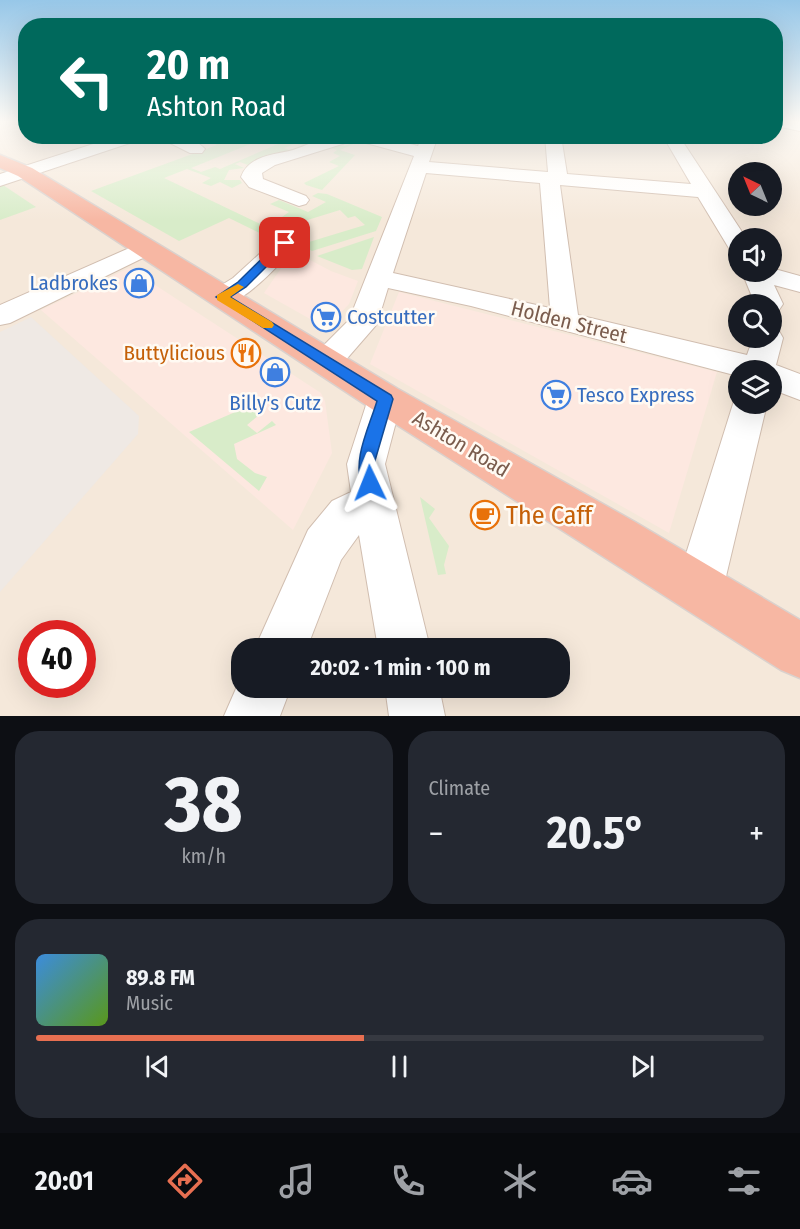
<!DOCTYPE html>
<html lang="en">
<head>
<meta charset="utf-8">
<style>
	body { margin:0; font-family:"Fira Sans Condensed",sans-serif; background:#242831; color:#f1f3f6; height:100vh; display:flex; flex-direction:column; font-size:22px; white-space:nowrap }
	* { box-sizing:border-box; margin:0 }
	p { font-size:20px; color:#9ea1a6 }
	.icon { flex:none; width:33px; height:33px; fill:none; stroke:currentColor; stroke-width:2; stroke-linecap:round; stroke-linejoin:round }
	.map { position:relative; height:716px; overflow:hidden }
	.side { display:flex; flex-direction:column; gap:15px; padding:15px; background:#0d0f14; flex:1 }
	.side>* { flex:none }
	.hud { position:absolute; left:18px; top:18px; width:765px; height:126px; border-radius:24px; box-shadow:0 6px 24px #0002; background:#00695c; color:#fff; overflow:hidden }
	.needle { width:39px; rotate:317deg }
	.controls { position:absolute; left:728px; top:162px; display:grid; gap:12px }
	.controls a { display:grid; place-items:center; width:54px; height:54px; border-radius:50%; background:#171b24; box-shadow:0 6px 24px #0002; font-size:30px }
	.speed { position:absolute; left:18px; top:620px; display:flex; gap:12px; font-size:30px; font-weight:700; text-align:center }
	.speed>* { display:grid; place-content:center; width:78px; height:78px; border-radius:50%; background:#171b24; box-shadow:0 6px 24px #0002; line-height:1 }
	.speed .limit { border:9px solid #d22; background:#fff; color:#111 }
	.pin { position:absolute; display:grid; place-items:center; width:51px; height:51px; color:#fff; margin:-26px; border-radius:12px; box-shadow:0 3px 9px #0006 }
	.me { position:absolute; width:66px; margin:-33px; rotate:358deg; stroke-linejoin:round; filter:drop-shadow(0 0 4px #0008) }
	.turn { display:flex; align-items:center; gap:21px; height:126px; padding:0 30px; font-size:27px }
	.turn .icon { width:78px; height:78px; stroke-width:2.5 }
	.turn b { display:block; font-size:42px; line-height:51px }
	.big { font-size:45px; font-weight:700; line-height:1.1 }
	.side .card { flex:1; display:flex; flex-direction:column; justify-content:center; gap:9px; min-width:0; padding:0 21px; border-radius:24px; background:#242831 }
	.side .dial { align-items:center; gap:0 }
	.dial b { font-size:78px; line-height:1 }
	.song { display:flex; align-items:center; gap:18px }
	.cover { width:72px; height:72px; border-radius:9px; background:linear-gradient(135deg,hsl(210 70% 55%),hsl(90 70% 35%)) }
	.played { height:6px; border-radius:3px; background:linear-gradient(90deg,#e76f51 45%,#363941 45%) }
	.keys { display:flex; justify-content:space-around; direction:ltr }
	.heat { display:flex; justify-content:space-between; align-items:center; font-size:33px; direction:ltr }
	.side .tiles { flex:1; display:grid; gap:15px; grid-template-columns:1fr 1fr }
	.card:last-child { grid-column:span 2 }
	.trip { position:absolute; left:231px; top:638px; width:339px; height:60px; border-radius:24px; background:#171b24; box-shadow:0 6px 24px #0002; font-weight:700; line-height:60px; text-align:center }
	.tabs { display:flex; height:96px; justify-content:space-around; align-items:center; background:#090b0e; color:#9ea1a6 }
	.tabs .icon { width:42px; height:42px }
	.tabs .on { color:#e76f51 }
	.tabs b { font-size:27px; color:#f1f3f6 }
	.map>svg:first-child { display:block }
	.residential { fill:#f5e8da; fill-rule:evenodd }
	.commercial { fill:#fde8e0 }
	.industrial { fill:#efe9e4 }
	.green { fill:#d8ecc9; fill-rule:evenodd }
	.lines { fill:none; stroke-linecap:round; stroke-linejoin:round }
	.minor-casing { stroke:#d1beb0; stroke-width:2 }
	.highway-casing { stroke:#dad1cd; stroke-width:3 }
	.minor { fill:#fff; fill-rule:evenodd }
	.highway { fill:#f7b7a3; fill-rule:evenodd }
	.route { fill:#1a73e8; stroke:#114b97; stroke-width:1.5 }
	.slow { fill:#f59e0b }
	.labels { text-anchor:middle; dominant-baseline:central; stroke-width:5; stroke-linejoin:round; paint-order:stroke }
	.shop-label { font-size:21px; fill:#366cbe; stroke:#fffaf3; text-anchor:start }
	.street-label { font-size:21px; fill:#7a5c4d; stroke:#fffaf3 }
	.food-label { font-size:21px; fill:#c56008; stroke:#fffaf3; text-anchor:end }
	.near-food-label { font-size:26px; fill:#c56008; stroke:#fffaf3; text-anchor:start }
</style>
</head>
<body>
<div class="map">
<svg width="800" height="716" viewBox="0 0 800 716">
	<rect width="100%" height="100%" fill="#fdf6ec"/>
	<path class="residential" d="M0 121H25L26 136H776V121H800V716H0ZM738 172H771V206H738ZM738 238H771V272H738ZM738 304H771V338H738ZM738 370H771V404H738ZM32 633H82V684H32ZM242 648H560V687H242Z"/>
	<path class="commercial" d="M293 251 331 271 358 281 349 304 335 319 319 324 264 293Z
		M129 268 321 393 325 401 332 453 293 530 41 310Z
		M399 292 717 372 669 533 370 364Z"/>
	<path class="industrial" d="M31 317 139 416 138 434 0 592V332Z"/>
	<path class="green" d="M205 136 270 137 268 138 283 142 297 137H323L304 146 295 144 284 148 292 151 248 165 240 162 235 164 244 168 229 170 224 180H240L242 183 232 188 220 182 211 186 202 183 211 178 187 169 164 178 275 231 292 222 282 217 289 212 270 204 279 200 308 212 326 202 312 196 318 193 327 194 382 217 376 231 312 251 280 235 272 239 229 218 179 241 91 191 217 145 205 140 195 142 173 137 198 139ZM263 139 278 144 220 169 215 167 201 172 191 168ZM340 210 348 218 355 216 365 225 309 242 300 232 307 229 301 222Z
		M354 142 356 143 340 150 355 155 322 190 306 185 304 183 339 166 329 162 340 156 333 153 337 150 328 147 340 145 345 146Z
		M3 185 36 207 0 220V186Z
		M374 237 362 269 352 270 317 256Z
		M251 400 265 410 247 425 257 433 272 421 276 425 234 444 237 459 255 473 267 477 259 491 189 432 233 413Z
		M420 497 435 509 429 518 449 546 444 565 446 574 438 575Z"/>
	<g class="lines">
		<g class="minor-casing">
			<path id="minor" d="M776 121H800V131L776 126Z
				M118 136H144L142 139 0 186V174Z
				M156 136C172 136 194 136 205 149L202 153H190Z
				M329 136H379L418 146 422 136H438L429 162 548 172 545 136H561L567 174 691 184 663 136H679L746 238H738V252L730 250 698 197 560 185 578 315 747 355 753 338H771V328L779 331 783 338 776 365 800 374V400L771 389V370H738V376L471 306 388 288 377 324 337 370 326 374 315 370 310 362 315 354 349 320 414 156 355 140 275 165 262 173 263 179 306 196 309 200 306 204 299 206 249 187 241 177C249 155 274 155 293 150 305 146 317 140 329 136ZM426 173 540 183 550 308 393 273Z
				M285 236 293 238 297 243C284 261 251 295 231 303 224 306 219 305 212 303L208 297 212 291 233 278 277 238Z
				M143 242 151 244 155 249 151 254 10 323 0 325V305Z
				M771 268 800 276V292L774 285 783 304 779 310 771 312V304H755L742 272H771Z
				M385 386 397 389 402 399 385 464 430 648H378L359 535 341 560 307 648H255L308 530 332 501 351 492 347 464 368 399 373 389Z
				M738 394V404H767L723 589 716 606 699 613 682 606 675 589 733 404Z
				M242 675V687H291L280 716H224Z
				M385 687H439L445 716H389Z"/>
		</g>
		<g class="highway-casing">
			<path id="highway" d="M0 155 32 168 398 389 635 522 800 620V678L781 670 372 409 18 176 0 168Z"/>
		</g>
		<use href="#minor" class="minor"/>
		<use href="#highway" class="highway"/>
	</g>
	<linearGradient id="sky" x2="0" y2="1"><stop stop-color="#97c7e8"/><stop offset="0.55" stop-color="#fefbf6"/><stop offset="1" stop-color="#fefbf6" stop-opacity="0"/></linearGradient>
	<rect width="800" height="221" fill="url(#sky)"/>
	<path class="route" d="M281 240 290 243 246 287 230 297 391 395 393 399 374 464 378 483 376 489 370 491 363 489C351 461 369 428 377 401L216 297 238 282Z"/>
	<path class="slow" d="M238 284 244 287 230 297 272 322 274 325 272 328H263L217 300V295Z"/>
	<defs>
		<g id="shop-ring" transform="scale(1.5)"><circle r="9.5" fill="#fffaf3" stroke="#3f7fe0" stroke-width="1.5"/><path d="M-5-2.5h2.3a2.7 3.5 0 0 1 5.4 0H5L5.5 6h-11ZM-1.5-2.5h3a1.5 2.3 0 0 0-3 0Z" fill="#3f7fe0"/></g>
		<g id="supermarket-ring" transform="scale(1.5)"><circle r="9.5" fill="#fffaf3" stroke="#3f7fe0" stroke-width="1.5"/><path d="M-6-5.5h2.5l.6 2H6L4.5 2H-2.5L-4.4-4H-6ZM-1.5 3.2a1.3 1.3 0 1 0 .1 0ZM3 3.2a1.3 1.3 0 1 0 .1 0Z" fill="#3f7fe0"/></g>
		<g id="restaurant-ring" transform="scale(1.5)"><circle r="9.5" fill="#fffaf3" stroke="#e8710a" stroke-width="1.5"/><path d="M-5-6h1v4h1v-4h1v4h1v-4h1v5L-1.5 .5V6h-2V.5L-5-1ZM5-6V6H3V1.5H1.5Q1.5-4 5-6Z" fill="#e8710a"/></g>
		<g id="cafe-ring" transform="scale(1.5)"><circle r="9.5" fill="#fffaf3" stroke="#e8710a" stroke-width="1.5"/><path d="M-5.5-4.5H6V0H3Q3 3.5 0 3.5H-2.5Q-5.5 3.5-5.5 0ZM3-3.2v2h1.7v-2ZM-6 4.5H4V6H-6Z" fill="#e8710a"/></g>
	</defs>
	<g fill-rule="evenodd">
		<use href="#shop-ring" x="139" y="283"/>
		<use href="#supermarket-ring" x="326" y="317"/>
		<use href="#restaurant-ring" x="246" y="353"/>
		<use href="#shop-ring" x="275" y="372"/>
		<use href="#supermarket-ring" x="556" y="395"/>
		<use href="#cafe-ring" x="485" y="515"/>
	</g>
	<g class="labels">
		<g class="shop-label">
			<text x="118" y="283" text-anchor="end">Ladbrokes</text>
			<text x="347" y="317">Costcutter</text>
			<text x="577" y="395">Tesco Express</text>
			<text x="275" y="403" text-anchor="middle">Billy's Cutz</text>
		</g>
		<g class="street-label">
			<text transform="translate(569 322) rotate(14)">Holden Street</text>
			<text transform="translate(461 444) rotate(31)">Ashton Road</text>
		</g>
		<g class="food-label">
			<text x="225" y="353">Buttylicious</text>
		</g>
		<g class="near-food-label">
			<text x="506" y="515">The Caff</text>
		</g>
	</g>
</svg>
<div class="controls">
<a><svg class="needle" viewBox="-14 -14 28 28"><path d="M0-13l5 13h-10z" fill="#e53935"/><path d="M0 13l5-13h-10z" fill="#9ea1a6"/></svg></a>
<a><svg class="icon" aria-label="sound" viewBox="0 0 24 24"><path d="M4 9h4l5-4v14l-5-4H4zM17 9q2 3 0 6"/></svg></a>
<a><svg class="icon" aria-label="search" viewBox="0 0 24 24"><circle cx="10" cy="10" r="6"/><path d="M15 15l6 6"/></svg></a>
<a><svg class="icon" aria-label="layers" viewBox="0 0 24 24"><path d="M12 4l9 5-9 5-9-5zM3 14l9 5 9-5"/></svg></a>
</div>
<div class="speed"><div class="limit">40</div></div>
<div class="pin" style="left:285px;top:243px;background:#d93025"><svg class="icon" aria-label="arrive" viewBox="0 0 24 24"><path d="M6 21V4h12l-3 4 3 4H6"/></svg></div>
<svg class="me" style="left:370px;top:483px" viewBox="-20 -20 40 40"><path d="M0-17L14 15 0 8-14 15z" fill="#1a73e8" stroke="#fff" stroke-width="4"/></svg>
<div class="trip">20:02 · 1 min · 100 m</div>
<div class="hud">
<div class="turn"><svg class="icon" aria-label="left" viewBox="0 0 24 24"><path d="M17 20v-9H6M10 6l-5 5 5 5"/></svg><div><b>20 m</b>Ashton Road</div></div>
</div>
</div>
<section class="side">
<div class="tiles">
<div class="card dial"><b>38</b><p>km/h</p></div>
<div class="card"><p>Climate</p>
<div class="heat"><a>−</a><b class="big">20.5°</b><a>+</a></div>
</div>
<div class="card">
<div class="song"><i class="cover"></i><div><b>89.8 FM</b><p>Music</p></div></div>
<div class="played"></div>
<div class="keys"><svg class="icon" aria-label="previous" viewBox="0 0 24 24"><path d="M18 5L8 12l10 7zM5 5v14"/></svg><svg class="icon" aria-label="pause" viewBox="0 0 24 24"><path d="M8 5v14M16 5v14"/></svg><svg class="icon" aria-label="next" viewBox="0 0 24 24"><path d="M6 5l10 7-10 7zM19 5v14"/></svg></div>
</div>
</div>
</section>
<nav class="tabs">
<b>20:01</b>
<svg class="icon on" aria-label="directions" viewBox="0 0 24 24"><path d="M12 3l9 9-9 9-9-9zM9 14v-3h6M13 9l2 2-2 2"/></svg>
<svg class="icon" aria-label="music" viewBox="0 0 24 24"><path d="M9 18V5l10-2v13"/><circle cx="6" cy="18" r="3"/><circle cx="16" cy="16" r="3"/></svg>
<svg class="icon" aria-label="phone" viewBox="0 0 24 24"><path d="M5 4h4l2 5-3 2q2 4 5 5l2-3 5 2v4C11 20 4 13 5 4z"/></svg>
<svg class="icon" aria-label="climate" viewBox="0 0 24 24"><path d="M12 3v18M4 7l16 10M4 17L20 7"/></svg>
<svg class="icon" aria-label="car" viewBox="0 0 24 24"><path d="M5 17H2v-5l4-1 3-4h7l3 4 3 1v5h-3M9 17h6M6 11h13"/><circle cx="7" cy="17" r="2"/><circle cx="17" cy="17" r="2"/></svg>
<svg class="icon" aria-label="filters" viewBox="0 0 24 24"><path d="M4 7h16M4 17h16"/><circle cx="9" cy="7" r="2"/><circle cx="15" cy="17" r="2"/></svg>
</nav>
</body>
</html>
